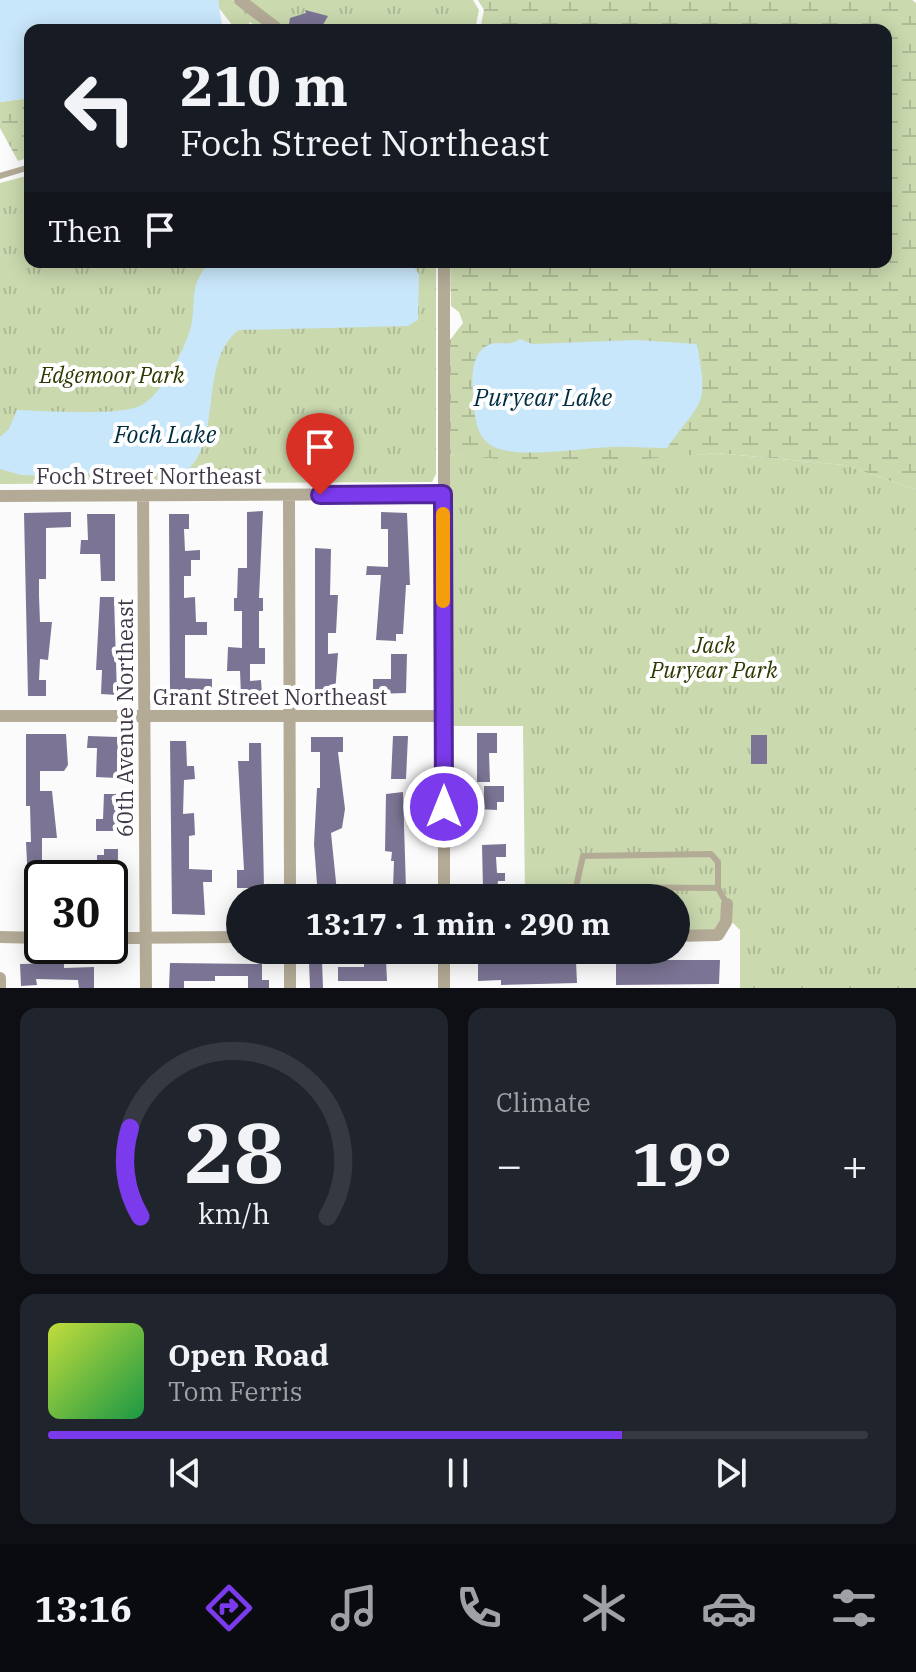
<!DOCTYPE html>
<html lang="en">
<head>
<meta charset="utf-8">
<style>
	body { margin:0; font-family:"IBM Plex Serif",serif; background:#20242c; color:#f1f3f6; height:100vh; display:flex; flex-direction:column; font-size:30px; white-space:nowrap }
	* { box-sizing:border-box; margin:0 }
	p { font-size:26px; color:#9ea1a6 }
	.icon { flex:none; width:44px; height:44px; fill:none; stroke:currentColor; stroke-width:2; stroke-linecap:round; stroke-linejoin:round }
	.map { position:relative; height:988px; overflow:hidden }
	.drawer { display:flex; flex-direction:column; gap:20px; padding:20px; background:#0d0f14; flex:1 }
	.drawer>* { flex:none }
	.top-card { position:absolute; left:24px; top:24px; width:868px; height:244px; border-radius:16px; box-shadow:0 4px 20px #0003; background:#171b24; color:#f1f3f6; overflow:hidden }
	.speed { position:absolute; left:24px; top:860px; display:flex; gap:16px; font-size:40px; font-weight:700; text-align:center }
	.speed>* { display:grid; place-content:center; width:104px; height:104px; border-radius:50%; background:#171b24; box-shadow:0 4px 20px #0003; line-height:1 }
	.speed .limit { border:4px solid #111; border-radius:12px; background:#fff; color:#111 }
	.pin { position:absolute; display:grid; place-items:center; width:68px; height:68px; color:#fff; margin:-82px -34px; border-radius:50% 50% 50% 0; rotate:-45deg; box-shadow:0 0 8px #0007 }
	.pin .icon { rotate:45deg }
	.me { position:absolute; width:88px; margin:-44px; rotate:0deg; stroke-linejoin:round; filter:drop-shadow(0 0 6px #0008) }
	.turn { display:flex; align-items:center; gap:28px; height:168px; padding:0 24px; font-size:36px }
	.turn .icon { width:104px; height:104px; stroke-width:2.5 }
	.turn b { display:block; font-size:56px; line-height:68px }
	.then { display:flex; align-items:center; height:76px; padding:0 24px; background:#0003; gap:16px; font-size:30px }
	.big { font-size:60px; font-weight:700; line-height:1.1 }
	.drawer .card { flex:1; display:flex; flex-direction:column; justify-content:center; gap:12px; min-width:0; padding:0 28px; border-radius:16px; background:#20242c }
	.drawer .dial { align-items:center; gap:0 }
	.dial svg { height:208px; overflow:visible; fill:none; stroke:#363941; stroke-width:7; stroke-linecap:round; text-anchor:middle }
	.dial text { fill:#f1f3f6; stroke:none }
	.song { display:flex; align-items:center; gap:24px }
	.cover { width:96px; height:96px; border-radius:12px; background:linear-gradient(135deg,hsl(70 70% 55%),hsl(140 70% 35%)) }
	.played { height:8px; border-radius:4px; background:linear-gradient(90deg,#7c3aed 70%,#363941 70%) }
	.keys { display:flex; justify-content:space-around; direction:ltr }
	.heat { display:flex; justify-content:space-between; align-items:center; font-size:44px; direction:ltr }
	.drawer .tiles { flex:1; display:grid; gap:20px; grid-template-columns:1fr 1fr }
	.card:last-child { grid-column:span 2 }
	.trip { position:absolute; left:226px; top:884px; width:464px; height:80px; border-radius:40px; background:#171b24; box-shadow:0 4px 20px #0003; font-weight:700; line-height:80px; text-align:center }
	.menu { display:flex; height:128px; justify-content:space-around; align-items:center; background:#090b0e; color:#9ea1a6 }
	.menu .icon { width:56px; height:56px }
	.menu .on { color:#7c3aed }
	.menu b { font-size:36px; color:#f1f3f6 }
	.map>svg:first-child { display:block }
	.wetland { fill:url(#wetland-marsh) }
	.park { fill:url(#park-tufts) }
	.water { fill:#c9e7fb }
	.building { fill:#7c7494 }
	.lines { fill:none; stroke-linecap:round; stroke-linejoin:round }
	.service { stroke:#b3ab96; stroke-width:6 }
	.minor { stroke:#b3ab96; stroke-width:12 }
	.route-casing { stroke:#51269a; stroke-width:20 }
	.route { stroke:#7c3aed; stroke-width:14 }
	.slow { stroke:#f59e0b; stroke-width:14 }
	.labels { text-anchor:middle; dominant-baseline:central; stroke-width:8; stroke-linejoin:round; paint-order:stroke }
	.park-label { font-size:22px; font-style:italic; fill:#2c3900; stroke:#fff }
	.street-label { font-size:22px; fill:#413947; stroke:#fff }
	.water-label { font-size:24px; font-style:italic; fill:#012d42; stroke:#fff }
</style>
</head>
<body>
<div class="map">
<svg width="916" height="988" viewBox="0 0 916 988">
	<defs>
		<pattern id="wetland-marsh" width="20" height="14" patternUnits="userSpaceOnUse" patternTransform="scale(2)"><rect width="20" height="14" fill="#cad9ae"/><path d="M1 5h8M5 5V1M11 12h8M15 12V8" fill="none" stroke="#afbb97"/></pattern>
		<pattern id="park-tufts" width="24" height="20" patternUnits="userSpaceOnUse" patternTransform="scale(2)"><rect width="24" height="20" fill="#cad9ae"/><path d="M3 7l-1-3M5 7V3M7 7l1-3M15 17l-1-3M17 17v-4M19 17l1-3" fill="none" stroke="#afbb97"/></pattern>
	</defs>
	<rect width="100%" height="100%" fill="#fbfbfb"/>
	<path class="wetland" d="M478 0H912L916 3V490L845 465 717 453 627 462 500 461 448 454 450 340 463 323 459 312 451 306 450 262H886V30H480L484 10Z
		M30 98V157L18 161 0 128V102Z"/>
	<path class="park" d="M218 0H233L269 30H260L250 22 245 30H236L219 8Z
		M247 0H473L479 10 475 30H288Z
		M30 175V262H436V474L432 482 0 484V183Z
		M717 453 845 465 916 490V988H740V930L733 923 720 924 715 930 676 931V898H525L523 726H448V454C538 465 627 462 717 453Z"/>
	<path class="water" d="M0 0H218L222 25 219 30H30V98L0 102Z
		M394 266H413L419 274 418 320 408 326 239 330C198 359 223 441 187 470L48 476 21 475 0 469V437L9 429 17 410C45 411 118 416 140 406 162 395 182 354 190 330 197 307 188 287 206 267Z
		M520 339 532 344 637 340 697 344C709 409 702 398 667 448 648 448 630 446 611 447 581 448 521 459 494 447 478 439 475 421 474 405 472 387 468 351 491 344 502 341 509 347 520 339Z"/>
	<path class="building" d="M305 10 328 16 320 30H288L290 18 306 13Z
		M263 511 259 598H263V611H259V648H265V664H250V681L261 680 262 694 241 695 240 671H227L228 647 242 648V611H234V598H237L238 568H247V512Z
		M71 512V527L46 528V579H39V596L40 622H52L48 660 40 659 39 680H46V696H28L24 513Z
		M381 512 407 513 410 585H406L403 634H396V641L376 640 381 575H366L367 566 388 567V529H381Z
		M87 514H115V581H101L100 554H80L81 540H88Z
		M169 514H189V529H184L185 551 200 550V560H191V576H184V598L195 597 196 622H207V635H185V678L212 679V695L170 693Z
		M315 548 331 549 330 595H338L336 633H328V654L338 653 335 694H315Z
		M100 597H114L117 695 101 694 102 670H96Z
		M391 654H407L406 693 373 694V679H391Z
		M477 733H497V753H489L490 782H477Z
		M26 734H66L68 765 64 771H40V791H52L57 838H42V918H24V902L29 903 26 842H31L30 806H26Z
		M751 735H767V764H751Z
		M88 736 118 737 117 778 96 777 97 748H87Z
		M393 736H408L406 779H391Z
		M311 737H343V752H338L345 809 342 828 331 833 337 892H324L317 884 314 844 317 788H320V752H311Z
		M170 741H186L187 766H194L195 779 184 780 183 814 194 813 195 835 189 836V869L212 870V882H203L205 915 172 914Z
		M249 743H261L264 888H237V870H244L238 761H249Z
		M484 786H504V802H497V810L477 809V801L484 802Z
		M403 792 406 889 393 888 394 861H391L392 852 385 851 386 794Z
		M104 794H116L118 831H96V819H103Z
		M506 844V857H496L497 873H505V881H498L497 889H483L482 845Z
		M104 849H118L117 928H110V878H78V870H97V855H104Z
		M386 960 387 981H338V967H364V961Z
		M616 960H720L719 984 616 985Z
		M322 961 323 988H310L309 962Z
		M576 961 577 983 501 985V980L478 981V962Z
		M64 963V968L94 967V988H79L78 980 36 979 37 985 21 986 20 964Z
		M170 963 262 964V980H269V988H248V976H215V981H184V988H169Z"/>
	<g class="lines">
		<path class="service" d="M0 176 30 167
			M576 887 583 856 711 854 718 862V888
			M576 898V887L718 888 727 904"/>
		<path class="minor" d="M240 0 279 30
			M444 262V898
			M143 495 146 988
			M289 495 290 898
			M0 496 443 494
			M0 716H443
			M676 936 718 935 726 922 727 904
			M0 937 42 938
			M110 938 240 937
			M290 950V988
			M444 950V988
			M0 978V988"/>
	</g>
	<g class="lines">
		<g class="route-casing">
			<path id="route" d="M320 495 443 494 444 807"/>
		</g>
		<use href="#route" class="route"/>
		<path class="slow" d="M443 514V601"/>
	</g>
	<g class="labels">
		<g class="park-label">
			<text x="112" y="374">Edgemoor Park</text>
			<text x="714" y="644">Jack<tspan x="714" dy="25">Puryear Park</tspan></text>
		</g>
		<g class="street-label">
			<text x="149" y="475">Foch Street Northeast</text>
			<text x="270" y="696">Grant Street Northeast</text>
			<text transform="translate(124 718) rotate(-90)">60th Avenue Northeast</text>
		</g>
		<g class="water-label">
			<text x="543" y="397">Puryear Lake</text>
			<text x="165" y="434">Foch Lake</text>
		</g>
	</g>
</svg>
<div class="speed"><div class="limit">30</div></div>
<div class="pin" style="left:320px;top:495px;background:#d93025"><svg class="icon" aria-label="arrive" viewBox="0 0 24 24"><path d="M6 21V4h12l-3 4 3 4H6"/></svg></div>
<svg class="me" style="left:444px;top:807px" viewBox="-20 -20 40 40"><circle r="17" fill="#7c3aed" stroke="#fff" stroke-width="3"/><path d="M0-11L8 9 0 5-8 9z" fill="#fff"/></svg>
<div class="trip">13:17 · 1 min · 290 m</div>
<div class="top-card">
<div class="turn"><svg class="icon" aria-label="left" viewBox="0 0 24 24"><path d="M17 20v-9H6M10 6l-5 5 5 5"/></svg><div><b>210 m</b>Foch Street Northeast</div></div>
<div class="then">Then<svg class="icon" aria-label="arrive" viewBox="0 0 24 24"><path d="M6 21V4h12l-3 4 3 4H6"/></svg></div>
</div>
</div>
<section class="drawer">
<div class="tiles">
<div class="card dial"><svg viewBox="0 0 100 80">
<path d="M14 69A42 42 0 1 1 86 69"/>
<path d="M14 69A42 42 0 0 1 10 35" stroke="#7c3aed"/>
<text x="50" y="56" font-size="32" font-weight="700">28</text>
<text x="50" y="72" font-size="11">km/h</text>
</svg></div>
<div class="card"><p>Climate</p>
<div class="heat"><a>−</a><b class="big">19°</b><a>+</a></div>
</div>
<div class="card">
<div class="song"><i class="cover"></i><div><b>Open Road</b><p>Tom Ferris</p></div></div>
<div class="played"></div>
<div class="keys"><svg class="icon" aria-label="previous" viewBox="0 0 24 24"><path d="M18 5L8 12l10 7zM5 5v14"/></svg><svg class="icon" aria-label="pause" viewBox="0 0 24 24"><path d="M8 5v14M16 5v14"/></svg><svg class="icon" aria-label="next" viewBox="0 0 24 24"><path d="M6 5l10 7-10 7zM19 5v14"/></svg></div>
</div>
</div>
</section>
<nav class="menu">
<b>13:16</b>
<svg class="icon on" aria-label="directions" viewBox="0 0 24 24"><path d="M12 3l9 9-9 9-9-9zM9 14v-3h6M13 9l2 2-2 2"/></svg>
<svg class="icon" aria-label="music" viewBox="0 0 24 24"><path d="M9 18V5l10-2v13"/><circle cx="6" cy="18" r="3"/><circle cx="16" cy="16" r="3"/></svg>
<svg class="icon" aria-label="phone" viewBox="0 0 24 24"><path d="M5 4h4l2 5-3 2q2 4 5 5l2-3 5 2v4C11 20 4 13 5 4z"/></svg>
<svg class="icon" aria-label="climate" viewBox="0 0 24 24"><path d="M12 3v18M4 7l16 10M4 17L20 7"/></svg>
<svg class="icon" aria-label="car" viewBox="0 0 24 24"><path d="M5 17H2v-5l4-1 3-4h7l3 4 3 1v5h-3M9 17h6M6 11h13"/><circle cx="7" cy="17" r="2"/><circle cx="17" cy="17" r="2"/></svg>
<svg class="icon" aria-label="filters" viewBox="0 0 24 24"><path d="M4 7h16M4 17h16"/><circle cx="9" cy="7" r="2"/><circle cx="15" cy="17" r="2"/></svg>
</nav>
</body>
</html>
